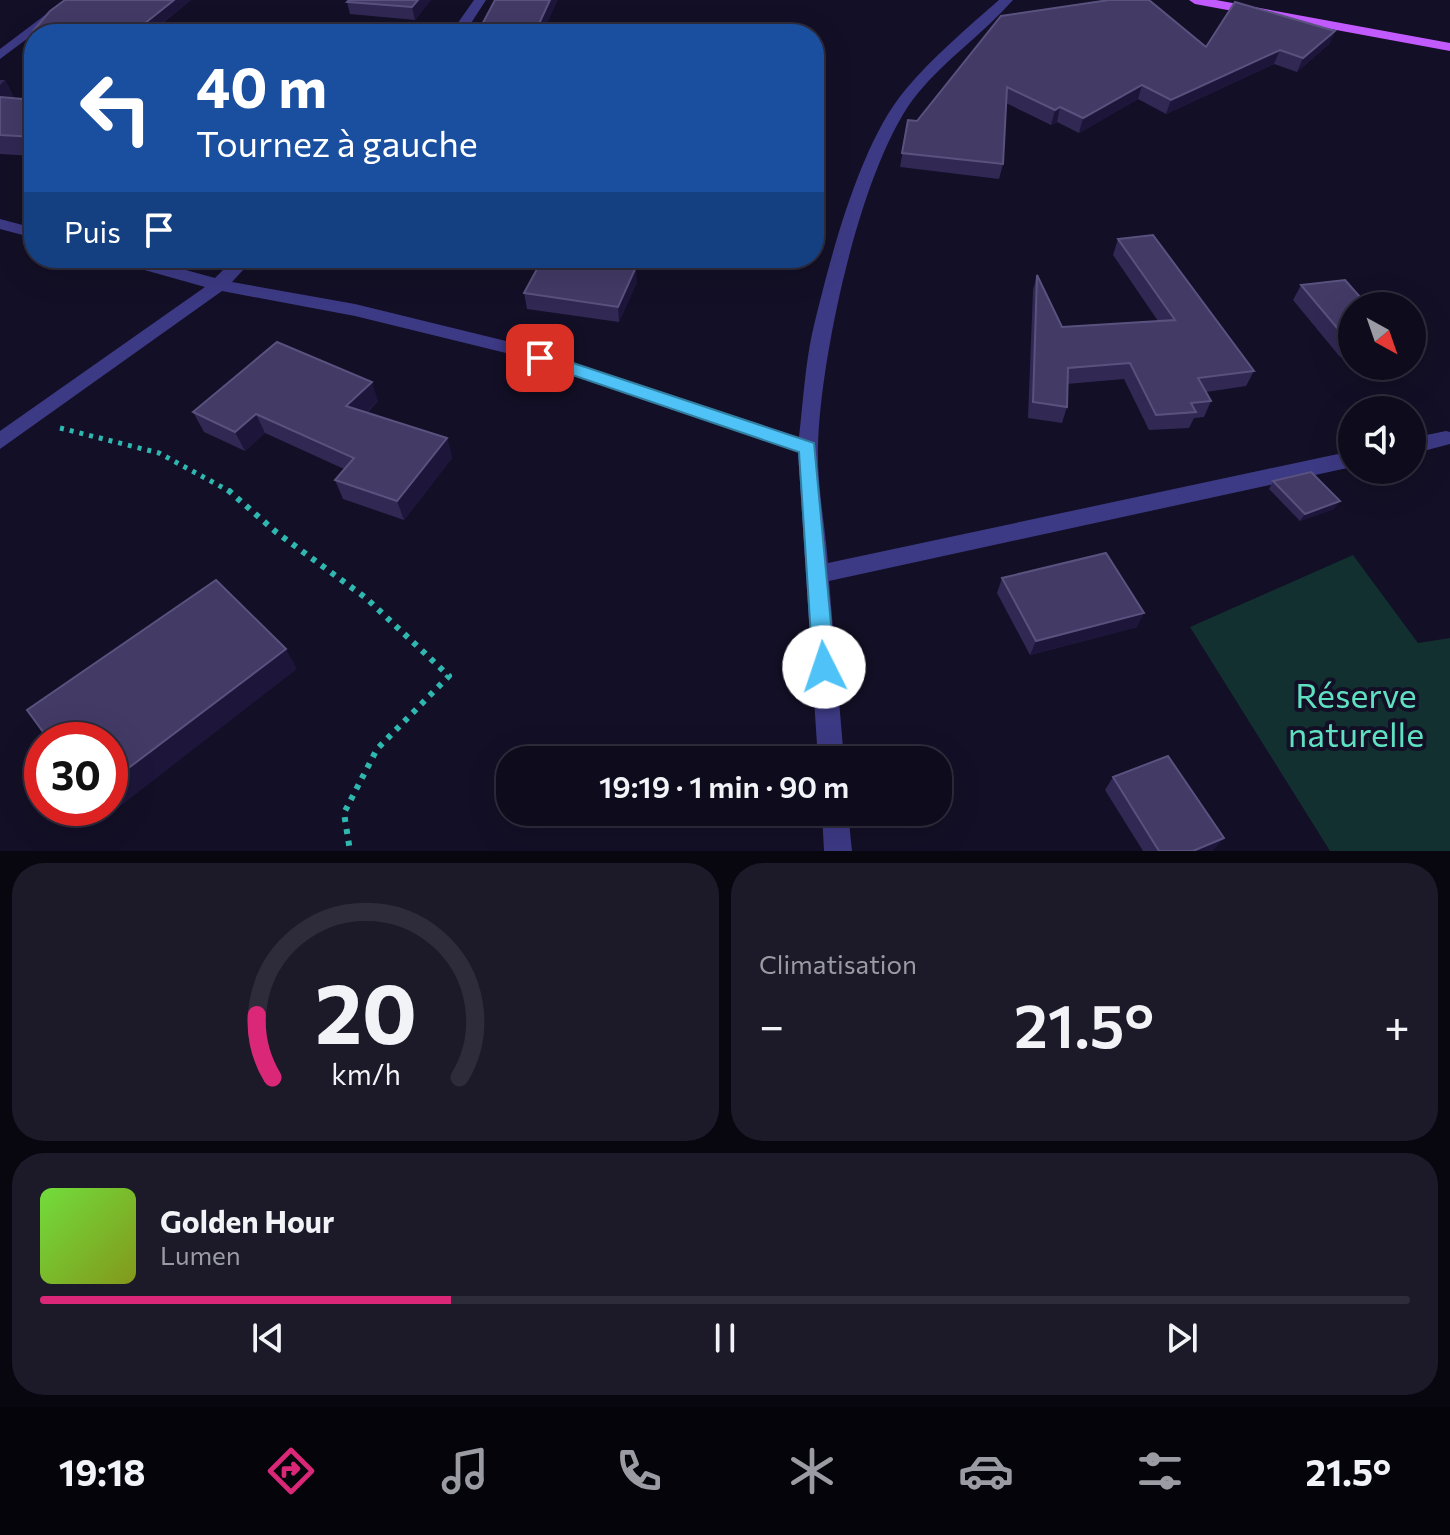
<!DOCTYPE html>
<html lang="fr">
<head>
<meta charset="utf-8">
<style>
	body { margin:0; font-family:Commissioner,sans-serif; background:#1c1929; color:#f1f3f6; height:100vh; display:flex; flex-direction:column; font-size:30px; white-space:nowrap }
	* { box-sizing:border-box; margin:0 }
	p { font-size:26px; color:#9b9ba3 }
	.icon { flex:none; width:44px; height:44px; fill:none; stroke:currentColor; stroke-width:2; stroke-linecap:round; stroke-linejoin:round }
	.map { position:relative; height:851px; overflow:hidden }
	.side { display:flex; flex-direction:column; gap:12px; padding:12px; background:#08060f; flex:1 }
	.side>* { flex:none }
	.banner { position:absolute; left:24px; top:24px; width:800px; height:244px; border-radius:32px; box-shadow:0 8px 32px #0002,0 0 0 2px #2e2b3b; background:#1a4fa0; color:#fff; overflow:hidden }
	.needle { width:52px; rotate:140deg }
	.buttons { position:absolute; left:1338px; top:292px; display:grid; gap:16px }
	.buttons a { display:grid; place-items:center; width:88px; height:88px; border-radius:50%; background:#0e0b1c; box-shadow:0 8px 32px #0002,0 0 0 2px #2e2b3b; font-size:40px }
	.speed { position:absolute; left:24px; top:722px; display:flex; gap:16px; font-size:40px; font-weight:700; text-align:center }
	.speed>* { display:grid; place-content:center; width:104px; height:104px; border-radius:50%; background:#0e0b1c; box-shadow:0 8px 32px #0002,0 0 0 2px #2e2b3b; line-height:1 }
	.speed .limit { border:12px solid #d22; background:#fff; color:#111 }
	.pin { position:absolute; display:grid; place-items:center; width:68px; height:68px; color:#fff; margin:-34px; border-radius:16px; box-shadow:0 4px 12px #0006 }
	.me { position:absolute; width:88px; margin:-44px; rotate:356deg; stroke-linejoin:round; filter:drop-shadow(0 0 6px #0008) }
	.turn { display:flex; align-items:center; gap:28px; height:168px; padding:0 40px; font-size:36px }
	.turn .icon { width:104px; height:104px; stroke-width:2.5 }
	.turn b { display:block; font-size:56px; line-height:68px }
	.then { display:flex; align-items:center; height:76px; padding:0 40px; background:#0003; gap:16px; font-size:30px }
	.big { font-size:60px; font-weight:600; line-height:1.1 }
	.side .widget { flex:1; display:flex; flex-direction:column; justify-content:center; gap:12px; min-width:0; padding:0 28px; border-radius:32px; background:#1c1929 }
	.side .dial { align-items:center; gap:0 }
	.dial svg { height:208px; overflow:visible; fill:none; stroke:#2e2b3b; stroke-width:7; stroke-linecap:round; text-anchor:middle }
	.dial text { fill:#f1f3f6; stroke:none }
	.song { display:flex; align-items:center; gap:24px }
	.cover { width:96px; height:96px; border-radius:12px; background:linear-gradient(135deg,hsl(100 70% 55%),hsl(70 70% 35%)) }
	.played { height:8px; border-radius:4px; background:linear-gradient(90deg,#db2777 30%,#2e2b3b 30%) }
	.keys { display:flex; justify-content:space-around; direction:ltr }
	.heat { display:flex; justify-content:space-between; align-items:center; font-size:44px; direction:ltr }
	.side .tiles { flex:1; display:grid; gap:12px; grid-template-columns:1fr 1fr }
	.widget:last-child { grid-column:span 2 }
	.trip { position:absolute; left:496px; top:746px; width:456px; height:80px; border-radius:32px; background:#0e0b1c; box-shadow:0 8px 32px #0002,0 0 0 2px #2e2b3b; font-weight:600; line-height:80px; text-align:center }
	.tab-bar { display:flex; height:128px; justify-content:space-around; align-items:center; background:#06040b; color:#9b9ba3 }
	.tab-bar .icon { width:56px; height:56px }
	.tab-bar .active { color:#db2777 }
	.tab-bar b { font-size:36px; color:#f1f3f6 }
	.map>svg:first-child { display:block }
	.green { fill:#12302f }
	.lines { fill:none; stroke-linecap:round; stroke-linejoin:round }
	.path-far1 { stroke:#2fb8b0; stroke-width:5; stroke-dasharray:4 6; stroke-linecap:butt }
	.path { stroke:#2fb8b0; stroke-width:6; stroke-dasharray:5 7; stroke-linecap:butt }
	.minor { fill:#3d3a85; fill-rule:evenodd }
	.major { fill:#c25bff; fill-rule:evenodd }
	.wall { fill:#312854 }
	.shaded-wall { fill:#1d163a }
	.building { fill:#433a66; stroke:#5a527e; stroke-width:2 }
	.route { fill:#4fc3f7; stroke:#337fa1; stroke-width:2 }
	.labels { text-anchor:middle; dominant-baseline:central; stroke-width:8; stroke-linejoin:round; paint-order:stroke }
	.near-park-label { font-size:34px; fill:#5fe0c0; stroke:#130f26 }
</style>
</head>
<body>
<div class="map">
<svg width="1450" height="851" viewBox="0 0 1450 851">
	<rect width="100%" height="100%" fill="#130f26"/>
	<path class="green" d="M1353 555 1418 643 1450 638V851H1330L1190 627Z"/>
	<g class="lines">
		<path class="path-far1" d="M60 428 159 453 231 492"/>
		<path class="path" d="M228 490 276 532 366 598 449 676 377 749 344 813 350 851"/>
		<path class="minor" d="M65 0H79L0 59V49Z
			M474 0H486L464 34H450Z
			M999 0H1013C984 33 946 59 918 93 861 162 820 358 818 447 817 485 825 525 828 563L1352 451V467L829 581 844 760H818L798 452 506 353 355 316 222 291 0 449V431L205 287 116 262 113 258H142L215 278 235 258H254L232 282 355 304 510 342 799 437C803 403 805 367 812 334 829 262 859 144 906 89 934 56 967 28 999 0Z
			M0 219 34 228V238L0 229Z
			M1446 431 1450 432V444L1412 454V438Z
			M822 812H848L852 851H824Z"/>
		<path class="major" d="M1189 0H1216L1450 43V51L1195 4Z"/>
	</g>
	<path class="wall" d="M65 0H191L149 34H37L34 30Z
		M349 0H431L415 20 350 14 347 2Z
		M1001 16 1206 47 1335 31 1329 44 1297 72 1274 64 1166 114 1138 99 1079 133 1057 122 1051 125 1006 103 1003 164 999 179 900 167 908 120 917 121Z
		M0 80H5L14 98 34 100V156L0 154Z
		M1118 239 1254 371 1246 386 1206 392 1211 401 1204 417 1194 418 1189 428 1149 430 1124 379 1067 384V407L1062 423 1028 418 1033 290 1037 275 1062 327 1158 321 1113 255Z
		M637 282 619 322 527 309 524 293Z
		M1301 285 1352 306V356L1340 357 1293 300Z
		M378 401 367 413 447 438 452 458 404 520 343 499 335 480 344 469 265 433 245 451 204 432 193 412Z
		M1273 481 1334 509 1300 521 1269 489Z
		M1002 578 1137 627 1030 655 997 593Z
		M1113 777 1224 838 1212 851H1143L1105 790Z"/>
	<path class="shaded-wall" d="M174 0H191L148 34 144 24Z
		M418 0H431L415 20 412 7Z
		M550 0H558L542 34 537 28Z
		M137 23 142 34H137L134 28Z
		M1335 31 1329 44 1297 72 1303 58Z
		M1280 50 1274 64 1166 114 1171 100Z
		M5 80 15 100 0 113V85Z
		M1142 85 1138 99 1079 133 1083 118Z
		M1060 107 1057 122 1051 125 1055 110Z
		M636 267 637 282 619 322 618 307Z
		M372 382 378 401 353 426 346 406Z
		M256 414 265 433 245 451 235 432Z
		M447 438 452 458 404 520 397 501Z
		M1340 501 1334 509 1300 521 1305 514Z
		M1144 613 1137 627 1030 655 1036 641Z
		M286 649 297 669 110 814 104 808H110V782Z
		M1224 838 1212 851H1193Z"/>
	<path class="building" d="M65 0H174L144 24 137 23 134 28 34 30 50 11Z
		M349 0H418L412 7 347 2Z
		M495 0H550L537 28 568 29 565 34H477Z
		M1109 0H1149L1206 47 1235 2 1335 31 1303 58 1280 50 1171 100 1142 85 1083 118 1060 107 1055 110 1007 87 1003 164 902 153 908 120 917 121 1001 16Z
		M0 97 34 100V137L0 135Z
		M1153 235 1254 371 1198 378 1211 401 1191 403 1196 412 1156 415 1130 363 1068 368 1067 407 1033 402 1037 275 1062 327 1175 320 1118 239Z
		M543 258H571L636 267 618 307 524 293Z
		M1345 280 1368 306H1352V341L1349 342 1301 285Z
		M277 342 372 382 346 406 447 438 397 501 335 480 354 458 256 414 235 432 193 412Z
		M1311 472 1340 501 1305 514 1273 481Z
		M1106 553 1144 613 1036 641 1002 578Z
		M216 580 286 649 110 782V740H49L27 710Z
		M1168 756 1224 838 1193 851H1159L1113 777Z"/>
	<path class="route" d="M540 352 814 443 835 667 832 674 824 677 817 674 813 667 799 452 534 362 532 358 534 354Z"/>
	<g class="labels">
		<g class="near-park-label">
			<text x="1356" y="694">Réserve<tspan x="1356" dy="39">naturelle</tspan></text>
		</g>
	</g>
</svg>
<div class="buttons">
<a><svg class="needle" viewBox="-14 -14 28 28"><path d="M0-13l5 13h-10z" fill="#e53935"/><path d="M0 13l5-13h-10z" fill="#9b9ba3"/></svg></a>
<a><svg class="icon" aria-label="sound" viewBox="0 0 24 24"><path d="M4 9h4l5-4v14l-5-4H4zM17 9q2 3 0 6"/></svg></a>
</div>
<div class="speed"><div class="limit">30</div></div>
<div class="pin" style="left:540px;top:358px;background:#d93025"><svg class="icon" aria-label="arrive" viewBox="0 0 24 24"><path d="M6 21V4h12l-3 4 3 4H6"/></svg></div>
<svg class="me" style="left:824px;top:667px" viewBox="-20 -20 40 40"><circle r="19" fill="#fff"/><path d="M0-13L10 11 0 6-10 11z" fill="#4fc3f7"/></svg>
<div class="trip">19:19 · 1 min · 90 m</div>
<div class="banner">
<div class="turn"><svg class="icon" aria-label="left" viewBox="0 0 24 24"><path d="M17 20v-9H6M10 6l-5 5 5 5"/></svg><div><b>40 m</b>Tournez à gauche</div></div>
<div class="then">Puis<svg class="icon" aria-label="arrive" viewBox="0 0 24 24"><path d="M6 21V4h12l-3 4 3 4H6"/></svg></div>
</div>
</div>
<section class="side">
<div class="tiles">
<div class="widget dial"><svg viewBox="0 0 100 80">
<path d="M14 69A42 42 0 1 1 86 69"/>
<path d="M14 69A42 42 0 0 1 8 45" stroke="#db2777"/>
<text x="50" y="56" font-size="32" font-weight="700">20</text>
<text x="50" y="72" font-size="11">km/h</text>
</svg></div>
<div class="widget"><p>Climatisation</p>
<div class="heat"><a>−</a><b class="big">21.5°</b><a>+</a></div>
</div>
<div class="widget">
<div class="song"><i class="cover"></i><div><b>Golden Hour</b><p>Lumen</p></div></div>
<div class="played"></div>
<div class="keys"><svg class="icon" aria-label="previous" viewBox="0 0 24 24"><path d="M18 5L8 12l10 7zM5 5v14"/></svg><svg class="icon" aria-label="pause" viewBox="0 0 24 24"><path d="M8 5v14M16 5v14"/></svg><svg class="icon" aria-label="next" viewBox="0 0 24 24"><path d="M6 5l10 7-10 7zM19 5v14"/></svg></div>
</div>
</div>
</section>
<nav class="tab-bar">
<b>19:18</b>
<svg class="icon active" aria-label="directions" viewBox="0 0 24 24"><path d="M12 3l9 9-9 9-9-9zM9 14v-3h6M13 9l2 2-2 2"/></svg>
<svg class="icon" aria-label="music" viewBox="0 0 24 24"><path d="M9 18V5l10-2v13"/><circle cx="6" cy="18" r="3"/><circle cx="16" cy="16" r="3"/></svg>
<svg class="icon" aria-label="phone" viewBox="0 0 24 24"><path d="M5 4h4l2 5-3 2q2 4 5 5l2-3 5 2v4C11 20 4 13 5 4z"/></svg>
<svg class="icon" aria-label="climate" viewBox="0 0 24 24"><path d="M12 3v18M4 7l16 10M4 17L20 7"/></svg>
<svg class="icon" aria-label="car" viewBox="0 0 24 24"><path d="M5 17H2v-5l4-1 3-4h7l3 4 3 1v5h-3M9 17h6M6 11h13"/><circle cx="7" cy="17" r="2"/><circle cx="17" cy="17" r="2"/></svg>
<svg class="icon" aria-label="filters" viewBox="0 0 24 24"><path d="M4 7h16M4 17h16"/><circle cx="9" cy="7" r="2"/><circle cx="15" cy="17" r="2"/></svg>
<b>21.5°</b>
</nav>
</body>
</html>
